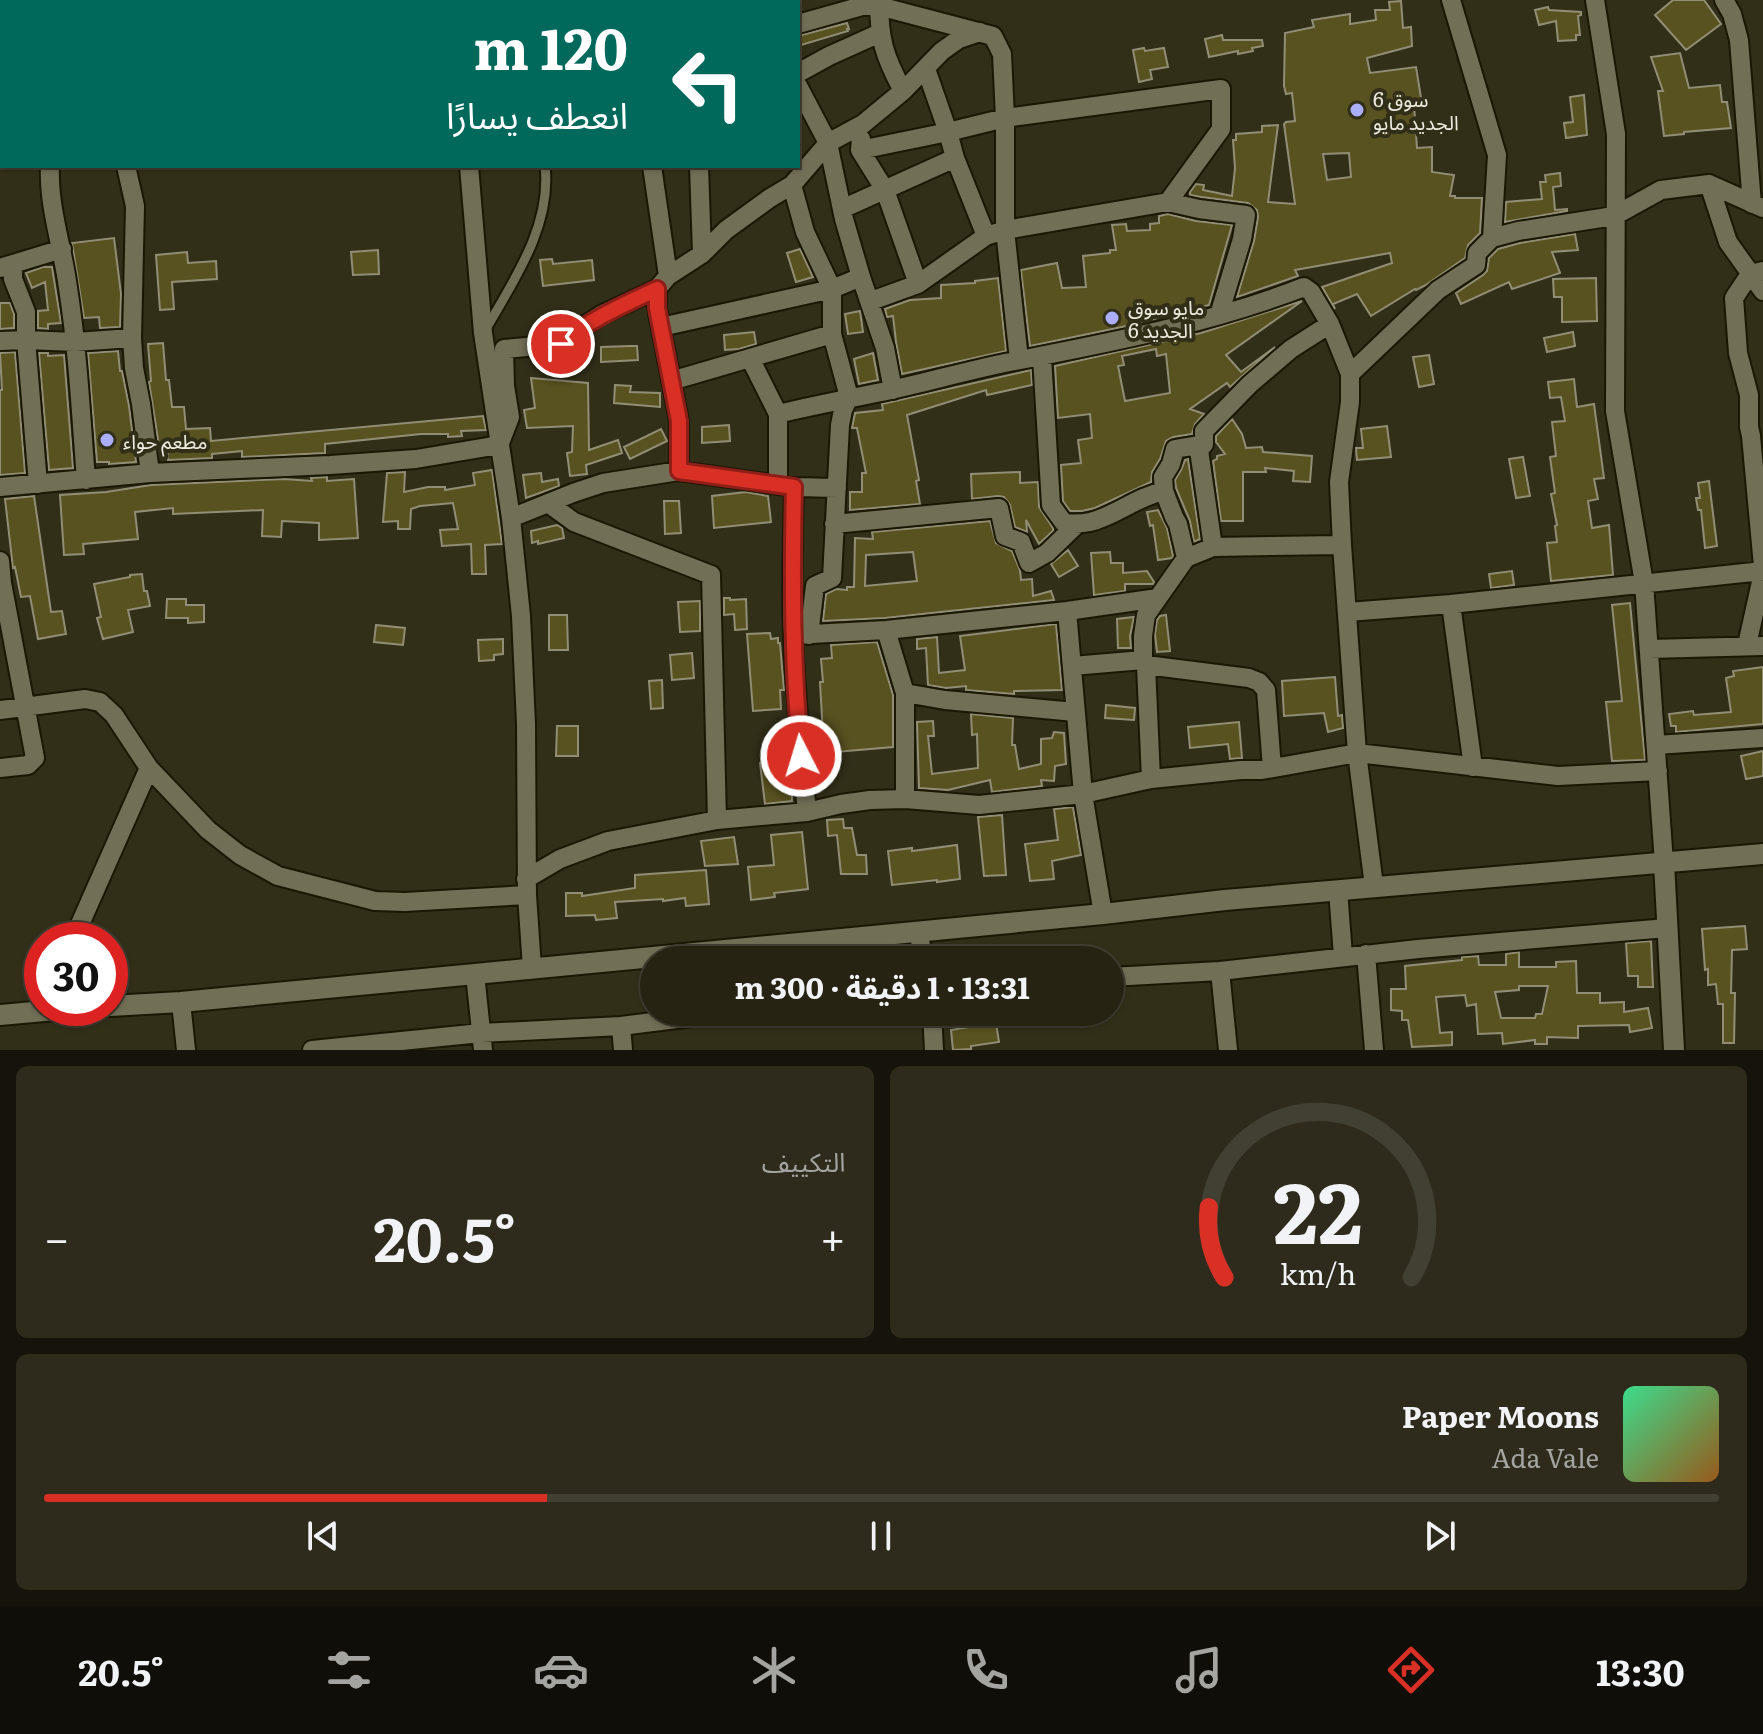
<!DOCTYPE html>
<html lang="ar">
<head>
<meta charset="utf-8">
<style>
	body { margin:0; font-family:Literata,"Noto Sans Arabic",serif; background:#2e2b1c; color:#f1f3f6; direction:rtl; height:100vh; display:flex; flex-direction:column; font-size:30px; white-space:nowrap }
	* { box-sizing:border-box; margin:0 }
	p { font-size:26px; color:#a4a4a0 }
	.icon { flex:none; width:44px; height:44px; fill:none; stroke:currentColor; stroke-width:2; stroke-linecap:round; stroke-linejoin:round }
	.map { position:relative; height:1050px; overflow:hidden; direction:ltr }
	.panel { display:flex; flex-direction:column; gap:16px; padding:16px; background:#15130a; flex:1 }
	.panel>* { flex:none }
	.top-card { position:absolute; left:0px; top:0px; width:800px; height:168px; box-shadow:0 2px 6px #0004,0 0 0 2px #424033; direction:rtl; background:#00695c; color:#fff; overflow:hidden }
	.speed { position:absolute; left:24px; top:922px; display:flex; gap:16px; font-size:40px; font-weight:700; text-align:center }
	.speed>* { display:grid; place-content:center; width:104px; height:104px; border-radius:50%; background:#262313; box-shadow:0 2px 6px #0004,0 0 0 2px #424033; line-height:1 }
	.speed .limit { border:12px solid #d22; background:#fff; color:#111 }
	.pin { position:absolute; display:grid; place-items:center; width:68px; height:68px; color:#fff; margin:-34px; border:4px solid #fff; border-radius:50%; box-shadow:0 2px 8px #0007 }
	.me { position:absolute; width:88px; margin:-44px; rotate:355deg; stroke-linejoin:round; filter:drop-shadow(0 0 6px #0008) }
	.turn { display:flex; align-items:center; gap:28px; height:168px; padding:0 40px; font-size:36px }
	.turn .icon { width:104px; height:104px; stroke-width:2.5 }
	.turn b { display:block; font-size:56px; line-height:68px }
	.big { font-size:60px; font-weight:700; line-height:1.1 }
	.panel .card { flex:1; display:flex; flex-direction:column; justify-content:center; gap:12px; min-width:0; padding:0 28px; border-radius:12px; background:#2e2b1c }
	.panel .dial { align-items:center; gap:0 }
	.dial svg { height:208px; overflow:visible; fill:none; stroke:#424033; stroke-width:7; stroke-linecap:round; text-anchor:middle }
	.dial text { fill:#f1f3f6; stroke:none }
	.song { display:flex; align-items:center; gap:24px }
	.cover { width:96px; height:96px; border-radius:12px; background:linear-gradient(135deg,hsl(150 70% 55%),hsl(30 70% 35%)) }
	.played { height:8px; border-radius:4px; background:linear-gradient(90deg,#d93025 30%,#424033 30%) }
	.keys { display:flex; justify-content:space-around; direction:ltr }
	.heat { display:flex; justify-content:space-between; align-items:center; font-size:44px; direction:ltr }
	.panel .tiles { flex:1; display:grid; gap:16px; grid-template-columns:1fr 1fr }
	.card:last-child { grid-column:span 2 }
	.trip { position:absolute; left:640px; top:946px; width:484px; height:80px; border-radius:40px; background:#262313; box-shadow:0 2px 6px #0004,0 0 0 2px #424033; font-weight:700; line-height:80px; text-align:center; direction:rtl }
	.tab-bar { display:flex; height:128px; justify-content:space-around; align-items:center; background:#0f0e08; color:#a4a4a0 }
	.tab-bar .icon { width:56px; height:56px }
	.tab-bar .selected { color:#d93025 }
	.tab-bar b { font-size:36px; color:#f1f3f6 }
	.map>svg:first-child { display:block }
	.building { fill:#585120; stroke:#918e75; stroke-width:2; fill-rule:evenodd }
	.lines { fill:none; stroke-linecap:round; stroke-linejoin:round }
	.lane-casing { stroke:#1a1703; stroke-width:13 }
	.street-casing { stroke:#1a1703; stroke-width:22 }
	.secondary-casing { stroke:#1a1703; stroke-width:24 }
	.lane { stroke:#726f57; stroke-width:9 }
	.street { stroke:#726f57; stroke-width:18 }
	.secondary { stroke:#726f57; stroke-width:20 }
	.route-casing { stroke:#8d1f18; stroke-width:20 }
	.route { stroke:#d93025; stroke-width:14 }
	.poi-dot { fill:#abaffb; stroke:#322f19; stroke-width:3 }
	.labels { text-anchor:middle; dominant-baseline:central; stroke-width:8; stroke-linejoin:round; paint-order:stroke }
	.poi-label { font-size:20px; fill:#edecde; stroke:#322f19; text-anchor:start }
</style>
</head>
<body>
<div class="map">
<svg width="1763" height="1050" viewBox="0 0 1763 1050">
	<rect width="100%" height="100%" fill="#322f19"/>
	<path class="building" d="M1673 0H1704L1721 24 1686 50 1655 15Z
		M1401 1 1403 28 1411 27 1412 46 1367 58 1370 73 1416 67 1422 104 1414 105 1417 148 1432 147V172L1454 175 1450 196H1455V198H1482L1480 233 1468 245 1465 258 1426 285 1416 290 1415 289 1371 316 1357 294 1333 304 1335 309 1322 287 1392 263 1390 253 1295 270 1298 276 1237 297 1254 241 1258 217 1257 210 1248 203 1201 197 1190 195V192L1196 184 1204 185 1203 190 1232 196 1235 168 1233 140H1236V134L1262 132V126L1278 125 1268 202 1295 204 1284 124 1286 122 1295 121 1292 93 1286 94 1284 86 1285 33 1314 27 1312 20 1350 14V24L1376 20 1375 10H1390L1389 2ZM1349 153 1351 177 1327 180 1323 154Z
		M1548 7 1549 10 1581 12V15L1578 16 1580 35H1576V40L1558 41 1556 21 1539 25 1535 10Z
		M847 23 849 29H847L848 31 798 46V36Z
		M1222 35 1223 40H1262L1263 46 1252 48 1253 51 1238 54V51L1209 57 1205 39Z
		M1144 48 1145 51 1164 48 1168 67 1150 70 1152 79 1139 82 1133 50Z
		M1680 53 1689 88 1720 85 1722 102H1727L1731 128 1684 132V134L1664 136 1658 91H1663L1651 57Z
		M1584 95 1587 135 1566 138 1564 123 1573 122 1570 97Z
		M1560 173 1561 186 1553 187 1555 210 1567 209V211L1505 222 1506 202 1542 199 1540 182H1546L1545 175Z
		M1168 214 1196 221 1232 225 1209 305 1122 327 1030 346 1021 270 1057 263 1062 288 1086 287 1083 256 1110 253V250H1116L1112 225 1126 224 1127 231 1150 230V224L1159 223V216Z
		M1575 234 1578 250 1552 252 1560 273 1512 289 1509 282 1461 304 1456 293 1483 275 1487 271 1489 258 1498 249 1520 243Z
		M114 238 121 294 120 327 100 328 99 317 84 318 72 243Z
		M800 249 813 277 796 282 787 253Z
		M378 250 379 274 353 275 351 252Z
		M187 252 188 263 216 261 217 279 172 282 174 309 160 310 156 255Z
		M552 259 553 264 592 260 594 280 543 286 540 260Z
		M43 267H52L61 323 48 324V329L38 328V311L48 310 45 282 32 288 26 273Z
		M998 278 1006 351 902 374 896 342 893 316 887 317 885 309 910 300 941 298V285L975 283V281Z
		M1596 278 1597 321 1562 322V297H1554L1553 279Z
		M1302 301 1226 355 1241 372 1275 347 1230 387 1227 383 1190 409 1204 414 1195 424 1192 434 1173 437 1166 441 1160 459 1152 472 1151 482 1095 508 1082 511H1070L1063 501 1061 465 1081 463 1078 440 1092 438 1090 414 1058 418 1055 366 1201 333ZM1156 349 1157 356 1166 354 1170 393 1125 401 1118 366 1124 365 1122 356Z
		M0 303H10L14 314V328L0 329Z
		M860 311 863 332 848 334 845 314Z
		M754 332 756 344 739 349 725 350 724 335Z
		M1573 332 1575 346 1547 352 1544 338Z
		M163 343 166 380H169L172 407H184L186 429 210 428 211 441 483 416 486 430 461 431 462 436 448 437V434H421L325 444V453L242 457V451L212 454V458L168 460 167 446H159L149 382 151 381 148 344Z
		M631 346H637L638 360 601 362V347Z
		M118 351 120 371H122L129 406 136 462 109 464V462H97L88 353Z
		M15 352 25 473 0 475V390H2L0 353Z
		M39 353H48V356L64 355 73 468 49 470Z
		M873 353 878 380 859 384 854 359Z
		M1429 355 1434 384 1419 387 1413 357Z
		M1031 370 1032 385 987 395 986 390 907 415 919 480 916 481 920 504 850 510V492H862V473H866L857 428H852L855 413 883 410 882 404Z
		M531 378 588 383 589 450 618 440 622 453 586 465 587 474 570 476 567 453 572 452 573 426 527 428 524 410 535 408Z
		M1574 379 1577 407 1594 404 1604 478 1594 479 1598 499 1588 501 1592 528 1609 525 1613 575 1551 581 1547 543 1557 542 1555 526 1557 525 1551 494 1555 493 1550 457 1556 456 1552 422 1565 421 1561 397 1550 398 1548 382Z
		M615 385 631 386 630 392 660 393V407L614 403Z
		M1232 419 1242 434 1246 448 1262 447 1263 452 1312 456 1310 482 1293 481 1294 471 1265 468 1266 472H1243V521H1221L1213 461 1217 459V456L1225 454 1216 442V436Z
		M729 425 730 441 702 443V427Z
		M1387 426 1391 457 1357 460 1356 448H1363L1361 429Z
		M661 429 667 441 630 459 624 447Z
		M1523 457 1530 496 1516 498 1509 459Z
		M1188 459 1200 539 1194 542 1190 521 1176 488 1175 480 1181 470 1185 460Z
		M492 470 502 544 485 545 486 574H472L471 544 442 546 440 530 458 529 453 503 420 506 411 509 410 529H398V521L383 522 387 473 405 472 404 492 428 487H445V490L475 485 473 473Z
		M1020 472V483L1038 482 1039 507 1053 528V531L1039 544 1026 520 1027 532 1015 527 1010 505 1004 497 998 496 972 499 971 474Z
		M541 473 542 482 558 479 559 486 526 498 523 475Z
		M327 477V481L354 479 358 538 319 540V523L282 521 281 537 262 536 263 510 173 514V508L135 512 138 539 83 544 84 554 64 555 60 495 106 492 151 485 284 479 312 481 311 478Z
		M1709 481 1717 546 1705 548 1701 510H1698L1696 498H1700L1698 483Z
		M746 492 768 496 771 522 714 528 712 496Z
		M34 496 51 612 62 611 66 634 38 639 30 596 21 597 15 567 13 568 5 499Z
		M664 501H679L681 533 665 534Z
		M1158 510 1167 528 1173 556 1172 558 1158 560 1153 525 1150 526 1147 512Z
		M990 521 996 543 1012 551 1020 570 1021 580 1032 579 1033 596 1051 591 1054 600 885 618 823 621 826 594 836 589 847 590V587H854L855 538 873 539 872 532ZM913 552 917 581 865 586 866 555Z
		M557 525 562 528 564 538 538 544V541L532 543 531 531Z
		M1068 550 1078 566 1059 577 1051 564Z
		M1110 552 1111 563H1123V573L1147 571 1154 582 1153 584H1125V591L1094 595 1091 553Z
		M1512 571 1514 585 1491 588 1489 574Z
		M142 574 144 591H147L150 606 128 610 133 632 103 639 97 618 101 617 94 584 130 577V575Z
		M724 598H730V600L746 599 747 629 735 630 734 614 724 615Z
		M167 599H186V605H204V622L188 623V618H166Z
		M700 601V631L680 632 678 602Z
		M1630 603 1645 760 1612 761 1606 702 1622 701 1612 605Z
		M549 615H567L568 650H549Z
		M1166 615 1170 651 1157 652 1155 634 1157 620 1160 616Z
		M1134 617 1130 636 1131 648H1118L1117 619Z
		M1056 624 1062 690 1014 691V694L966 690V686L946 688 928 685 926 648 917 649V639L937 637 939 673 965 670 960 636Z
		M376 625 405 628 403 645 374 642Z
		M770 633 771 639 778 638V643H780L784 690H780L781 709 753 711 747 634Z
		M503 639V654L494 655V660L479 661 478 640Z
		M877 642 893 695V747L824 753 820 682H823L821 659 832 658 831 645Z
		M692 653 694 678 672 680 670 655Z
		M1763 667V724L1676 732V726H1671L1669 714 1693 711 1694 715 1731 712 1726 678 1734 676 1733 671Z
		M1335 677 1338 716 1342 715 1343 728 1328 732 1324 713 1284 716 1282 681Z
		M662 680 663 708 651 709 649 681Z
		M1106 705 1135 708 1134 720 1105 718Z
		M971 714 1013 718 1012 745H1015L1019 769 1041 764V739L1052 738 1054 732 1064 733 1066 764 1055 766 1054 781 1041 780 1042 786 992 792 990 780 948 790 919 788 917 722 933 721 934 736H928L932 774 978 768 977 734 972 735Z
		M1239 722 1242 758 1230 759 1228 744 1190 748 1188 727Z
		M557 726H578V756H556Z
		M1763 751V776L1746 779 1741 756Z
		M790 759 792 801 765 804 760 763Z
		M1073 807 1081 855 1052 861 1054 879 1030 881 1025 844 1058 840 1054 809Z
		M1002 815 1006 875 984 876 978 817Z
		M843 819 844 828H852L857 855H866L867 874H841L837 835 828 836 827 820Z
		M802 832 808 889 774 893 775 897 751 900 748 867 774 865 771 835Z
		M734 837 738 864 705 866 701 841Z
		M957 845 960 879 937 882V880L892 885 888 851 912 848V851Z
		M706 870 709 904 686 906 685 898 663 901V899L615 902 617 918 596 920 595 915 566 916V893H582V896L635 888V875Z
		M1745 926 1747 949 1732 950 1731 993H1735L1734 1043H1723V1004H1718L1716 984 1708 985V969L1705 970 1702 929Z
		M1651 941 1653 987H1638V976H1628L1626 943Z
		M1519 952V967H1556V962L1576 961 1577 993H1600V1003L1624 1002V1012L1648 1008 1652 1028 1630 1032 1629 1025 1578 1026V1038L1547 1037V1044H1535V1040L1503 1044 1502 1033 1478 1034 1476 1004 1467 1006 1465 995 1436 997 1440 1033 1452 1032V1045L1412 1047 1408 1020H1402V1011L1391 1010V989H1406L1405 966 1462 960V957L1478 956 1479 965H1506V954ZM1519 986H1548L1542 1014H1536L1535 1018H1501L1495 992 1519 990Z
		M996 1023 999 1042 971 1046V1049L953 1050 951 1030 975 1026 974 1024Z"/>
	<g class="lines">
		<g class="lane-casing">
			<path id="lane" d="M486 329C514 280 552 225 545 166"/>
		</g>
		<g class="street-casing">
			<path id="street" d="M82 0V2
				M517 0 519 2
				M879 0C879 39 884 56 903 91
				M1451 0 1497 155 1492 238
				M1595 0 1616 134 1615 411 1644 583 1664 863
				M1724 0 1732 14 1739 40 1752 204
				M629 2 630 0
				M726 2V0
				M798 24 862 6H879L993 36 1002 54 1005 118V230L1019 360
				M926 69 948 132 955 158 986 236
				M798 73 829 56 880 33
				M798 86 828 143 844 219 861 277 885 348 893 390
				M861 139 860 150 885 190 918 284
				M860 150 948 132 1005 118 1221 89V129L1168 202
				M50 166C48 207 63 248 68 288 78 352 81 416 86 480
				M126 166 135 206 132 338 134 368 141 404 150 473
				M469 166 483 333 511 518 521 616 526 724 527 895 532 968
				M652 166 668 276
				M699 166 702 254
				M1709 184 1728 242 1763 291
				M792 185 805 232 832 289V334L849 397 843 410 840 425 832 578 815 586 809 635
				M842 209 955 158
				M13 265V279L26 312V340L38 484
				M0 268 62 249
				M1763 271 1750 274 1734 298 1738 353 1749 395V427L1751 436 1763 566
				M657 289V308L679 421V471
				M871 301 918 284 986 236 1005 230 1168 202 1199 209 1246 215 1242 239 1219 315
				M661 327 832 289 861 277
				M0 341 26 340 75 342 132 338
				M1042 357 1051 505 1064 523C1073 524 1081 524 1090 522 1115 516 1136 497 1164 491
				M750 358 778 414V484
				M1350 374 1438 290 1476 265 1477 253 1492 238 1518 231 1614 216 1661 190 1709 184 1763 208
				M671 381 832 334
				M778 414C815 405 853 398 891 390 932 381 973 369 1015 361 1113 342 1211 323 1304 287L1311 292 1330 324 1350 374V402L1339 482 1342 545 1357 753 1374 886
				M500 443 510 417 505 386 504 349 561 344 578 330 601 315 657 289 668 276 702 254 726 230 770 198 792 185 828 143 863 124 903 91 942 51 959 39 980 32
				M0 487 150 473 330 465 416 459 499 445
				M794 487C793 537 791 586 793 635 795 694 801 753 807 812
				M548 503 574 522 711 575 717 820
				M511 518 573 493 603 483 679 471 794 487 837 488
				M834 524 999 508 1005 536 1021 542 1029 563 1047 553 1077 524
				M1213 547 1199 450 1204 444V431L1250 384 1291 349 1330 324
				M1186 558 1178 524 1174 517 1164 491 1163 477 1171 464 1175 449 1204 444
				M0 561 2 583 35 758 28 765 0 768
				M1451 604 1473 767
				M1067 611 1083 794 1103 914
				M1348 612 1451 604 1763 571
				M886 630 905 693V799
				M793 635 886 630 1067 611 1158 598
				M1747 645 1763 573
				M1649 649 1763 646
				M1146 665 1249 678 1259 682 1266 690 1272 768
				M1072 666 1143 660
				M905 693 945 700 1075 712
				M0 710 85 699 100 702 114 715 149 768 208 830 240 855 278 876 375 901 405 902 527 895
				M1656 745 1763 738
				M1151 779 1146 665 1143 660V636L1146 615 1186 558 1213 547 1342 545
				M526 879 560 859 608 841 717 820 807 812 841 804 870 800 905 799 979 805 1083 794 1151 779 1241 770H1262L1357 753 1558 776 1658 771
				M1338 890 1343 956
				M918 931 924 960
				M73 940 149 768
				M1366 954 1374 1050
				M1220 971 1228 1050
				M475 974 483 1050
				M1110 977 1220 971 1418 949 1667 928
				M181 1002 186 1050
				M932 1012 934 1050
				M621 1026 623 1050
				M312 1050 481 1033 621 1026 732 1012"/>
		</g>
		<g class="secondary-casing">
			<path id="secondary" d="M1664 863 1674 1050
				M110 1006 181 1002 475 974 1103 914 1225 900 1763 854
				M0 1015 77 1008"/>
		</g>
		<use href="#lane" class="lane"/>
		<use href="#street" class="street"/>
		<use href="#secondary" class="secondary"/>
	</g>
	<g class="lines">
		<g class="route-casing">
			<path id="route" d="M561 344C590 319 623 305 657 289V308L679 421V471L794 487C792 577 792 667 801 756"/>
		</g>
		<use href="#route" class="route"/>
	</g>
	<g class="poi-dot">
		<circle cx="1357" cy="110" r="8"/>
		<circle cx="1112" cy="318" r="8"/>
		<circle cx="107" cy="440" r="8"/>
	</g>
	<g class="labels">
		<g class="poi-label">
			<text x="1373" y="98">سوق 6<tspan x="1373" dy="23">الجديد مايو</tspan></text>
			<text x="1128" y="306">مايو سوق<tspan x="1128" dy="23">6 الجديد</tspan></text>
			<text x="123" y="440">مطعم حواء</text>
		</g>
	</g>
</svg>
<div class="speed"><div class="limit">30</div></div>
<div class="pin" style="left:561px;top:344px;background:#d93025"><svg class="icon" aria-label="arrive" viewBox="0 0 24 24"><path d="M6 21V4h12l-3 4 3 4H6"/></svg></div>
<svg class="me" style="left:801px;top:756px" viewBox="-20 -20 40 40"><circle r="17" fill="#d93025" stroke="#fff" stroke-width="3"/><path d="M0-11L8 9 0 5-8 9z" fill="#fff"/></svg>
<div class="trip">13:31 · 1 دقيقة · 300 m</div>
<div class="top-card">
<div class="turn"><svg class="icon" aria-label="left" viewBox="0 0 24 24"><path d="M17 20v-9H6M10 6l-5 5 5 5"/></svg><div><b>120 m</b>انعطف يسارًا</div></div>
</div>
</div>
<section class="panel">
<div class="tiles">
<div class="card dial"><svg viewBox="0 0 100 80">
<path d="M14 69A42 42 0 1 1 86 69"/>
<path d="M14 69A42 42 0 0 1 8 42" stroke="#d93025"/>
<text x="50" y="56" font-size="32" font-weight="700">22</text>
<text x="50" y="72" font-size="11">km/h</text>
</svg></div>
<div class="card"><p>التكييف</p>
<div class="heat"><a>−</a><b class="big">20.5°</b><a>+</a></div>
</div>
<div class="card">
<div class="song"><i class="cover"></i><div><b>Paper Moons</b><p>Ada Vale</p></div></div>
<div class="played"></div>
<div class="keys"><svg class="icon" aria-label="previous" viewBox="0 0 24 24"><path d="M18 5L8 12l10 7zM5 5v14"/></svg><svg class="icon" aria-label="pause" viewBox="0 0 24 24"><path d="M8 5v14M16 5v14"/></svg><svg class="icon" aria-label="next" viewBox="0 0 24 24"><path d="M6 5l10 7-10 7zM19 5v14"/></svg></div>
</div>
</div>
</section>
<nav class="tab-bar">
<b>13:30</b>
<svg class="icon selected" aria-label="directions" viewBox="0 0 24 24"><path d="M12 3l9 9-9 9-9-9zM9 14v-3h6M13 9l2 2-2 2"/></svg>
<svg class="icon" aria-label="music" viewBox="0 0 24 24"><path d="M9 18V5l10-2v13"/><circle cx="6" cy="18" r="3"/><circle cx="16" cy="16" r="3"/></svg>
<svg class="icon" aria-label="phone" viewBox="0 0 24 24"><path d="M5 4h4l2 5-3 2q2 4 5 5l2-3 5 2v4C11 20 4 13 5 4z"/></svg>
<svg class="icon" aria-label="climate" viewBox="0 0 24 24"><path d="M12 3v18M4 7l16 10M4 17L20 7"/></svg>
<svg class="icon" aria-label="car" viewBox="0 0 24 24"><path d="M5 17H2v-5l4-1 3-4h7l3 4 3 1v5h-3M9 17h6M6 11h13"/><circle cx="7" cy="17" r="2"/><circle cx="17" cy="17" r="2"/></svg>
<svg class="icon" aria-label="filters" viewBox="0 0 24 24"><path d="M4 7h16M4 17h16"/><circle cx="9" cy="7" r="2"/><circle cx="15" cy="17" r="2"/></svg>
<b>20.5°</b>
</nav>
</body>
</html>
